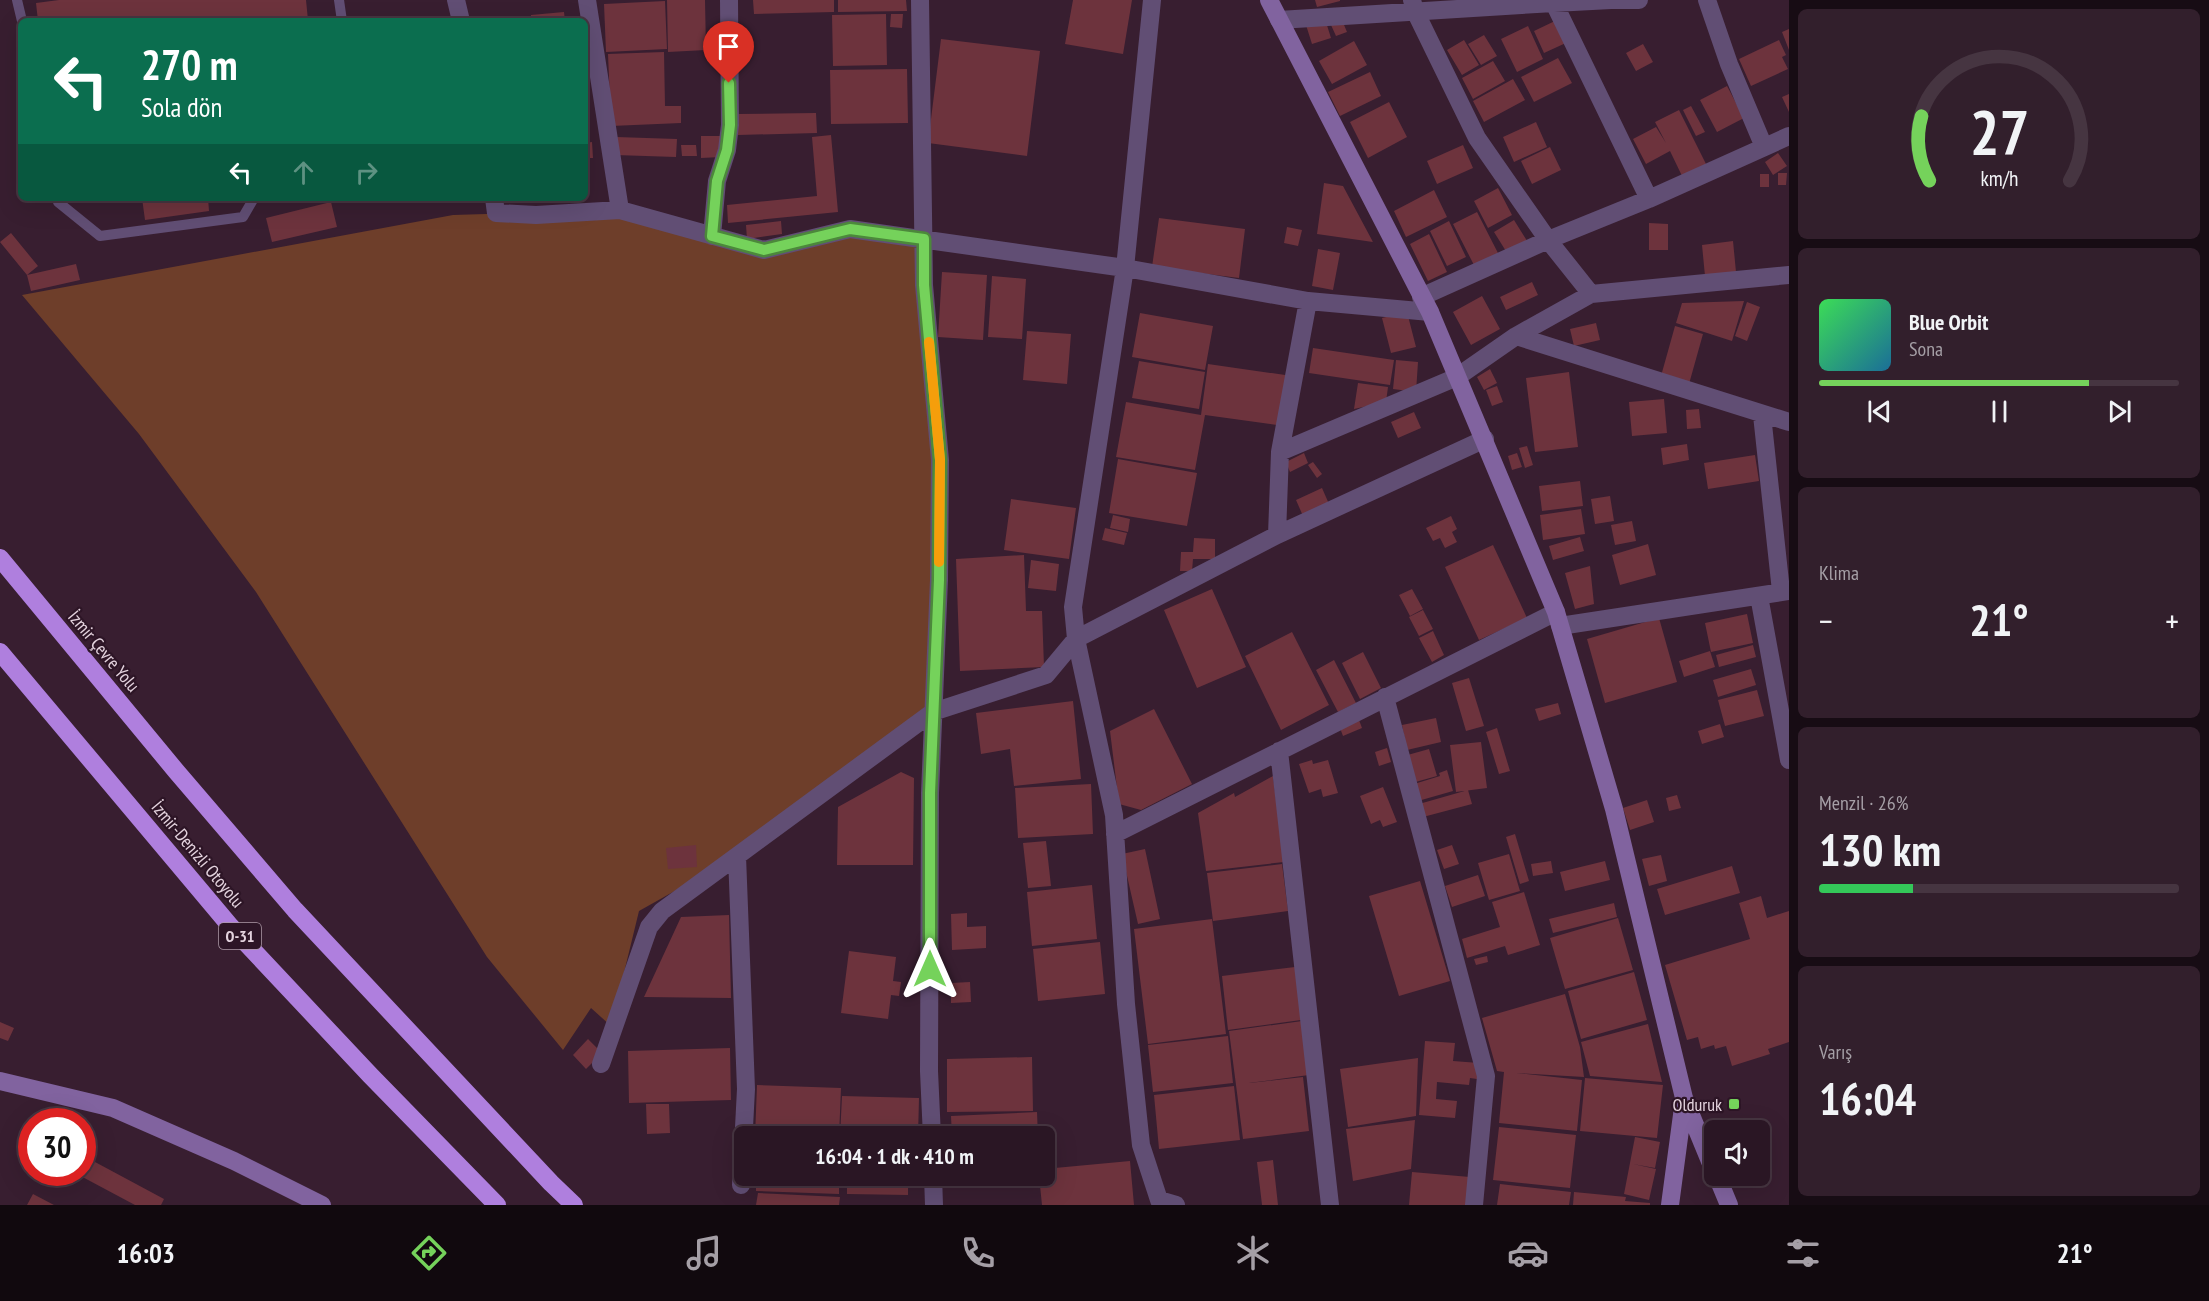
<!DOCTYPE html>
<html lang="tr">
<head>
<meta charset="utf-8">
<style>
	body { margin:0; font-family:"PT Sans Narrow",sans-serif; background:#321f2c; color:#f1f3f6; height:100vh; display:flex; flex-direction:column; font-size:22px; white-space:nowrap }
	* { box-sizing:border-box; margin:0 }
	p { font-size:20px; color:#a59fa6 }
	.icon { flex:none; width:33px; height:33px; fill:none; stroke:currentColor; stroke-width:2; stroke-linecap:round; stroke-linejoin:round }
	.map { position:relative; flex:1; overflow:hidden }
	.details { display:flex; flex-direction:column; gap:9px; padding:9px; background:#170c14; width:420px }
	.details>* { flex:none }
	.guide { position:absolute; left:18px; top:18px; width:570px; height:183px; border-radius:9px; box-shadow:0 6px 24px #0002,0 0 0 2px #463541; background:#0b6e4f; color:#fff; overflow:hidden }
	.tools { position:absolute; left:1704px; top:1120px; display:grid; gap:12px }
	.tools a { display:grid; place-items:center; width:66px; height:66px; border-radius:9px; background:#2a1624; box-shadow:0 6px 24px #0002,0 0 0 2px #463541; font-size:30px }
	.speed { position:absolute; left:18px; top:1108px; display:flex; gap:12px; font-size:30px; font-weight:700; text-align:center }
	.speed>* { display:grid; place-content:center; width:78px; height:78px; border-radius:50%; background:#2a1624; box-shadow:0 6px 24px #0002,0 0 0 2px #463541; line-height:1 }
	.speed .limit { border:9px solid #d22; background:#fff; color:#111 }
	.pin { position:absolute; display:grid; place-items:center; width:51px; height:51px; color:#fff; margin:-62px -26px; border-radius:50% 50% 50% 0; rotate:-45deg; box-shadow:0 0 6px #0007 }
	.pin .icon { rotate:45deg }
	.me { position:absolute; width:66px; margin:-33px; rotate:0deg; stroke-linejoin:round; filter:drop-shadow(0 0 4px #0008) }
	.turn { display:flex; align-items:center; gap:21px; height:126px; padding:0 24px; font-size:27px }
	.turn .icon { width:78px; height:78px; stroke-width:2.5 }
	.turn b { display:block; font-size:42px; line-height:51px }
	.lanes { display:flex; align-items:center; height:57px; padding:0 24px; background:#0003; justify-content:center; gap:30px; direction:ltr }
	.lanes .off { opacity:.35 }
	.big { font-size:45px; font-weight:800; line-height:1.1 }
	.details .card { flex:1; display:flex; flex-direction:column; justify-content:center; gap:9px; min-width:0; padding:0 21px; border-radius:9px; background:#321f2c }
	.details .dial { align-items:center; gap:0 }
	.dial svg { height:156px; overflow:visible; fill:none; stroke:#463541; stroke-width:7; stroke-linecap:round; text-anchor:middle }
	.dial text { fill:#f1f3f6; stroke:none }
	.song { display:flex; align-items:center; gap:18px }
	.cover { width:72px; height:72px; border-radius:9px; background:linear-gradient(135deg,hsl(130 70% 55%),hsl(200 70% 35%)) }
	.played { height:6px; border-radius:3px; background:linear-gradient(90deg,#75d25b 75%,#463541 75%) }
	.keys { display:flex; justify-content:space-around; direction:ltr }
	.heat { display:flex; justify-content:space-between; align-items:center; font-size:33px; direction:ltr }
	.charge { height:9px; border-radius:4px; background:linear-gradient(90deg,#34c759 26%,#463541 0) }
	.trip { position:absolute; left:734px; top:1126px; width:321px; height:60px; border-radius:9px; background:#2a1624; box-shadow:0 6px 24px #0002,0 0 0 2px #463541; font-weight:800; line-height:60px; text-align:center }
	.dock { display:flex; height:96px; justify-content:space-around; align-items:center; background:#11090e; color:#a59fa6 }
	.dock .icon { width:42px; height:42px }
	.dock .selected { color:#75d25b }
	.dock b { font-size:27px; color:#f1f3f6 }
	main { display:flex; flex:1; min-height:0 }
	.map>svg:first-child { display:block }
	.grass { fill:#6e3e2a }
	.building { fill:#6d333d }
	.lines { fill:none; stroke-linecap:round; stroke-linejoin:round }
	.lane { stroke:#614e74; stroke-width:10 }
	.street { stroke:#614e74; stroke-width:18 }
	.secondary { stroke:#81639f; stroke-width:18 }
	.highway { stroke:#af7fde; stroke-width:18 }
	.route-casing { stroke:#4c883b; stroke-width:15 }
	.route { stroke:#75d25b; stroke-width:10 }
	.slow { stroke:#f59e0b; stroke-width:10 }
	.poi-dot { fill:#75d25b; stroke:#2d1526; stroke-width:2 }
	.labels { text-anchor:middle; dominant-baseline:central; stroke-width:4.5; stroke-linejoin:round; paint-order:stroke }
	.shield { fill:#2d1526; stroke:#ad9aa7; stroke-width:1.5 }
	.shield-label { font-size:16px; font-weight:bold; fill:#e4d3de }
	.street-label { font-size:18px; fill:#e4d3de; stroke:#2d1526 }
	.poi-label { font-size:18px; fill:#e4d3de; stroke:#2d1526; text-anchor:end }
</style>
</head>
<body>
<main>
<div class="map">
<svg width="1789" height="1205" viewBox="0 0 1789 1205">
	<rect width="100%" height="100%" fill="#381e30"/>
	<path class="grass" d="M620 210 764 250 850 229 924 239 940 460 933 712 737 856 639 911 611 1026 591 1008 563 1050 487 957 256 592 139 434 22 295 453 215Z"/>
	<path class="building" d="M59 0H306L308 20 38 21 36 3Z
		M667 0H705L706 50 668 52Z
		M753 0H834V12L754 14Z
		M838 0H906L907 11 838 12Z
		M1073 0H1132L1123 54 1065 44Z
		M1315 0H1340V1L1317 7Z
		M665 1 667 49 606 52 604 4Z
		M564 12 565 21H531V15Z
		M886 14 887 65 833 66 832 15Z
		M891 14H903L902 28 890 27Z
		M1325 19 1331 38 1312 44 1306 25Z
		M1342 20 1347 32 1336 36 1331 25Z
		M1557 20 1568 42 1544 53 1534 31Z
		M1528 26 1543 59 1517 72 1501 39Z
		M1789 29V50L1782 32Z
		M1484 35 1497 56 1481 65 1468 44Z
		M941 39 1040 51 1027 156 928 143Z
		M1464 40 1479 65 1462 75 1447 50Z
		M1779 40 1786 55 1782 57 1788 69 1751 86 1739 59Z
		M1354 41 1367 65 1332 84 1319 61Z
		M1643 44 1653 62 1636 71 1626 53Z
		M664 52 665 106H681V123L611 126 608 54Z
		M1558 58 1572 83 1534 102 1521 77Z
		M1493 61 1505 81 1473 99 1462 78Z
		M907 69 908 123 831 124 830 70Z
		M1370 72 1381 96 1340 116 1328 92Z
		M1513 79 1525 100 1484 122 1473 101Z
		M1727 86 1744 118 1717 132 1700 100Z
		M1789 94V112L1782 97Z
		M1389 102 1407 137 1368 158 1350 122Z
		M1691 106 1705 132 1696 136 1683 110Z
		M1679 110 1707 166 1683 178 1670 151 1646 164 1633 139 1656 127 1666 143 1655 122Z
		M816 113 817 133 738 135 737 114Z
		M1536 122 1547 147 1514 162 1503 137Z
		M831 135 838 212 728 223 727 205 817 196 812 137Z
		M701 136H721V157L701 158Z
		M616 137 677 139 676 157 615 155Z
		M592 142 593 158H585V143Z
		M681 145H696L697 156H682Z
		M1463 145 1473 168 1437 184 1427 161Z
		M1550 147 1561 170 1532 184 1521 161Z
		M1778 153 1787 166 1773 175 1765 162Z
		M1778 173H1787L1786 185H1778Z
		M1760 174H1769V187H1760Z
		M1324 183 1343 186 1373 242 1317 234Z
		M1498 188 1512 215 1488 228 1474 201Z
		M1434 190 1447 217 1406 237 1394 211Z
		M142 198H208L209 211 145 220Z
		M331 202 337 227 272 242 266 218Z
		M1477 212 1499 255 1475 267 1453 224Z
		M1159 218 1245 229 1239 278 1152 267Z
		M1514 220 1529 244 1509 256 1494 232Z
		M781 221 782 234 747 239 746 225Z
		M1449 221 1466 257 1447 266 1430 231Z
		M1649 223 1668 224V250H1649Z
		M1287 227 1302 230 1298 246 1284 243Z
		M11 233 38 266 27 275 76 264 80 280 31 291 27 275 0 242Z
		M1429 234 1447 272 1428 281 1410 244Z
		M1733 241 1736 272 1705 276 1702 245Z
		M1318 249 1340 253 1333 290 1312 286Z
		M942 272 987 275 983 340 938 337Z
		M992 276 1026 279 1022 339 988 337Z
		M1532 282 1538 295 1506 310 1500 297Z
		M1482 296 1500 329 1471 345 1453 312Z
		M1744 301 1732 341 1676 323 1682 303Z
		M1747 302 1760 307 1747 341 1735 336Z
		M1407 312 1416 347 1391 353 1382 318Z
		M1140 313 1213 326 1205 370 1132 357Z
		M1596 323 1600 340 1574 346 1570 329Z
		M1675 326 1703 334 1689 384 1661 376Z
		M1027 331 1071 334 1067 384 1023 380Z
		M1313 348 1394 360 1390 385 1309 373Z
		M1396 360 1418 362 1416 392 1393 389Z
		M1139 361 1205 372 1199 409 1132 398Z
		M1208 364 1292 376 1284 426 1205 415 1195 470 1116 457 1126 402 1201 415Z
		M1490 369 1497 383 1484 390 1477 377Z
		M1569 372 1578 447 1535 452 1526 378Z
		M1358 383 1388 387 1386 402 1354 409Z
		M1497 386 1503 402 1492 406 1486 390Z
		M1664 399 1667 433 1632 436 1629 402Z
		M1699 409 1701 428 1687 429 1686 410Z
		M1414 412 1421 428 1398 438 1391 422Z
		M1687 444 1689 460 1663 465 1661 448Z
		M1527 446 1533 465 1525 468 1519 448Z
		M1304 453 1308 463 1290 472 1286 462Z
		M1517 453 1522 467 1512 470 1508 456Z
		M1755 455 1759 481 1708 489 1704 463Z
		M1118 459 1197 473 1187 526 1109 513Z
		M1313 462 1322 474 1317 478 1308 465Z
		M1580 481 1583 506 1542 511 1539 486Z
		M1322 488 1329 504 1303 516 1296 500Z
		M1610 496 1614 521 1595 524 1591 499Z
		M1011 499 1076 508 1069 559 1004 550Z
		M1581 509 1585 534 1543 540 1540 515Z
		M1113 515 1130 519 1128 532 1110 528Z
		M1451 516 1457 529 1452 532 1457 542 1445 548 1440 538 1433 541 1426 528Z
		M1632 521 1636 541 1615 545 1611 525Z
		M1105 528 1127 533 1124 545 1102 540Z
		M1580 537 1584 551 1553 560 1549 546Z
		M1194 538 1215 539V559H1193L1192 571H1180L1181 552H1193Z
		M1648 544 1656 575 1620 585 1612 555Z
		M1493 545 1527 618 1479 640 1445 567Z
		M1024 555 1026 611H1042L1044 667 960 671 956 559Z
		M1031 560 1059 564 1056 591 1028 588Z
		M1590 566 1594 604 1575 609 1565 573Z
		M1212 589 1246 667 1197 688 1164 610Z
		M1412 589 1423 609 1410 616 1399 595Z
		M1423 610 1433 629 1419 636 1409 617Z
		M1747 614 1753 643 1711 652 1705 623Z
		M1659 618 1677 682 1605 703 1587 639Z
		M1433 631 1444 655 1432 662 1419 638Z
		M1292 632 1329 705 1281 730 1245 656Z
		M1753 645 1756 657 1719 667 1716 655Z
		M1710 651 1715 667 1684 677 1679 661Z
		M1363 652 1381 688 1360 699 1342 663Z
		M1334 660 1356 703 1338 712 1316 670Z
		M1751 669 1756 685 1718 697 1713 680Z
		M1469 678 1484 726 1466 731 1452 683Z
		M1757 690 1764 716 1725 726 1718 700Z
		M1073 701 1081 779 1014 786 1010 749 981 754 976 713Z
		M1558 703 1561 714 1539 721 1535 709Z
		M1154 709 1192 784 1141 810 1119 804 1110 731Z
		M1436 718 1441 742 1407 750 1402 725Z
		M1359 720 1362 728 1343 736 1340 728Z
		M1720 724 1724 737 1702 744 1698 731Z
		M1497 728 1510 771 1499 774 1486 732Z
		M1481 742 1487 788 1456 792 1450 745Z
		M1387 748 1391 762 1379 766 1375 752Z
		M1429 749 1437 776 1412 783 1404 756Z
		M1312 760 1313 764 1328 760 1338 793 1323 797 1321 789 1309 793 1299 764Z
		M1447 770 1453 791 1418 801 1414 784 1440 776 1439 773Z
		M901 772 914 778 913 865H837L838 807Z
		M1273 776 1284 862 1206 871 1198 813 1234 793 1235 797Z
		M1091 784 1093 834 1018 838 1015 788Z
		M1383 787 1397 822 1383 827 1380 820 1371 824 1360 796Z
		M1468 790 1472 804 1423 817 1419 804Z
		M1677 795 1681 808 1669 811 1666 798Z
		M1647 800 1654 822 1630 830 1623 808Z
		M1515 834 1529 881 1520 884 1506 837Z
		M1046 841 1051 886 1028 888 1023 843Z
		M696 845 697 867 668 869 666 848Z
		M1452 845 1459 864 1444 869 1437 850Z
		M1145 849 1160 919 1138 924 1122 854Z
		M1509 854 1520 891 1489 900 1478 863Z
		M1661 855 1667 881 1649 886 1642 859Z
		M1551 861 1553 873 1533 876 1531 864Z
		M1605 861 1610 880 1565 891 1560 872Z
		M1282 864 1288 911 1213 921 1207 873Z
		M1732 866 1740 893 1665 915 1657 889Z
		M1478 875 1485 896 1452 907 1445 886Z
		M1420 881 1450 981 1399 996 1369 896Z
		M1092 885 1097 939 1032 946 1027 892Z
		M1524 892 1540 945 1508 955 1505 946 1467 958 1462 939 1500 927 1492 902Z
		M1761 896 1767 918 1789 911V1042L1768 1049 1770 1054 1732 1066 1726 1046 1715 1049 1714 1045 1701 1049 1698 1037 1687 1040 1665 965 1750 939 1739 903Z
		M1614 903 1617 917 1553 933 1549 919Z
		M967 913V927L986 926V948L952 950 951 914Z
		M729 915 731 998 644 997 681 917Z
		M1618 918 1633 970 1565 989 1550 938Z
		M1212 919 1226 1034 1148 1044 1134 929Z
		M1100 942 1105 994 1038 1001 1033 949Z
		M849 951 896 957 893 981 901 982 899 996 891 995 888 1019 841 1013Z
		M1487 956 1488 962 1476 965 1474 959Z
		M1295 967 1301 1020 1228 1030 1222 976Z
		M1634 972 1647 1020 1581 1039 1568 991Z
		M970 982 971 1002 951 1003V983Z
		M1565 994 1580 1047 1584 1077 1516 1073 1582 1080 1577 1131 1499 1123 1504 1072 1497 1071 1482 1018Z
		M1302 1021 1309 1075 1249 1083 1303 1077 1309 1131 1243 1139 1229 1031Z
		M0 1022 14 1028 8 1041 0 1038Z
		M1648 1024 1662 1082 1590 1076 1581 1042Z
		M1228 1036 1233 1083 1153 1092 1148 1045Z
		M588 1039 602 1053 586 1069 573 1055Z
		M1425 1041 1455 1043 1453 1061 1479 1063 1477 1079 1470 1078 1469 1085 1437 1082 1436 1099 1457 1101 1455 1118 1419 1115Z
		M730 1048 731 1100 629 1103 628 1051Z
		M1032 1057 1033 1111 947 1112V1059Z
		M1418 1058 1416 1116 1348 1127 1340 1069Z
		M1585 1078 1663 1085 1657 1138 1580 1131Z
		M757 1085 841 1088 839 1137H755Z
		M1234 1086 1240 1140 1159 1149 1154 1095Z
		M842 1096 919 1098 918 1137H840Z
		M646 1104H669L670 1133 647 1134Z
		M1037 1112 1038 1137H952L951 1116Z
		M1415 1120 1411 1169 1353 1181 1346 1129Z
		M1499 1127 1576 1135 1570 1188 1493 1180Z
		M1635 1137 1660 1142 1655 1168 1633 1164 1656 1169 1649 1200 1624 1194Z
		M82 1155 164 1199 161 1205H135L75 1173H82Z
		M1273 1160 1278 1205H1262L1257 1162Z
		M1130 1161 1134 1205H1042L1039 1176H1044V1169Z
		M1412 1172 1470 1177 1467 1205H1409Z
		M756 1176H839V1194L756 1191Z
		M847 1176H908V1195L847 1194Z
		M1500 1184 1571 1192 1569 1205H1497Z
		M1574 1192 1626 1197 1625 1201 1650 1203V1205H1573Z
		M758 1193 840 1197 839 1205H756Z
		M33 1194 54 1205H27Z"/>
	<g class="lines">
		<path class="lane" d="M17 0 22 21
			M339 0 342 21
			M57 198 58 202 100 236 243 217 254 198"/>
		<path class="street" d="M456 0 461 21
			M920 0 924 285 940 460 939 580 930 793 929 1071 932 1137
			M1412 0 1415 11 1477 138 1548 240 1591 294 1789 275
			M1611 0 1554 3 1649 199 1789 136
			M1611 0H1639
			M1707 0 1729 64 1764 147
			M1279 20 1554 3
			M494 198 496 213 536 215 620 210 587 0
			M620 210 764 250 850 229 1125 268 1152 0
			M712 236 717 181 727 150 730 125 729 0
			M1421 297 1548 240 1649 199
			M1516 336 1789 422
			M1762 415 1781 591
			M1280 452 1457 377 1516 336 1591 294
			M1277 535 1280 452 1308 301
			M1759 596 1789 760
			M1560 626 1789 591
			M1385 697 1486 1076 1474 1205
			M1279 751 1330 1205
			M1115 834 1556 612
			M601 1064 649 927 662 911 737 856
			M933 1176 934 1205
			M741 1185 746 1089 737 856 933 712 1046 675 1076 639 1277 535 1485 439
			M1176 1205 1159 1200 1141 1145 1126 1004 1114 815 1076 639 1073 607 1125 268 1308 301 1430 312"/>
		<path class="secondary" d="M1269 0 1430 312 1556 612 1614 809 1684 1098 1714 1171
			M0 1081 113 1108 234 1161 322 1205
			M1717 1176 1729 1205
			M1670 1205 1684 1100"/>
		<path class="highway" d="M0 558 176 771 295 910 551 1183 574 1205
			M0 652 231 927 370 1075 497 1205"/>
	</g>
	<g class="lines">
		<g class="route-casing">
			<path id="route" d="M729 83 730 125 727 150 717 181 712 236 764 250 850 229 924 239V285L940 460 939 580 930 793V969"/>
		</g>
		<use href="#route" class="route"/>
		<path class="slow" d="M929 342 940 460 939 562"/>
	</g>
	<rect class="poi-dot" x="1728" y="1098" width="12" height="12" rx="3"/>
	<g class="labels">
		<rect class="shield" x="219" y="923" width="42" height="26" rx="4.5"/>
		<g class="shield-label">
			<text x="240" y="936">O-31</text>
		</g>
		<g class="street-label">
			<text transform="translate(104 651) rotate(50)">İzmir Çevre Yolu</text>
			<text transform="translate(198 854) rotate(50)">İzmir-Denizli Otoyolu</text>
		</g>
		<g class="poi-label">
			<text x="1722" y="1104">Olduruk</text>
		</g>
	</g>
</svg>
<div class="tools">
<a><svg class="icon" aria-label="sound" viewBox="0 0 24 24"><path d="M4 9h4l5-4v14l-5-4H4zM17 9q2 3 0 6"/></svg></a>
</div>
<div class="speed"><div class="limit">30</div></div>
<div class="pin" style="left:729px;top:83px;background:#d93025"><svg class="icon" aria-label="arrive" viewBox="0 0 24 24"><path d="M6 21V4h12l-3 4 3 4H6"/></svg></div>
<svg class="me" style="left:930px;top:969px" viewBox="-20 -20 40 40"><path d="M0-17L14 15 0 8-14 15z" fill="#75d25b" stroke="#fff" stroke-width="4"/></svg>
<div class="trip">16:04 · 1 dk · 410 m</div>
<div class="guide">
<div class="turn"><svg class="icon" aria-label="left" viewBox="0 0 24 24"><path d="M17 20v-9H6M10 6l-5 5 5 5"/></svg><div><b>270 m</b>Sola dön</div></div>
<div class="lanes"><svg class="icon" aria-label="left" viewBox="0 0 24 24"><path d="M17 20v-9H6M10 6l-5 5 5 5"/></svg><svg class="icon off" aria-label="ahead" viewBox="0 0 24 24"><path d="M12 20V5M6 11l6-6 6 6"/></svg><svg class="icon off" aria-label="right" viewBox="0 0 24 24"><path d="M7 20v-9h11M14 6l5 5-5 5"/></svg></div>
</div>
</div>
<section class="details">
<div class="card dial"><svg viewBox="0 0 100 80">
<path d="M14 69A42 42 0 1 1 86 69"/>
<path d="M14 69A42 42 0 0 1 10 36" stroke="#75d25b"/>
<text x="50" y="56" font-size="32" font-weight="700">27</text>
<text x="50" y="72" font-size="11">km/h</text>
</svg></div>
<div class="card">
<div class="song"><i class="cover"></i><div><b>Blue Orbit</b><p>Sona</p></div></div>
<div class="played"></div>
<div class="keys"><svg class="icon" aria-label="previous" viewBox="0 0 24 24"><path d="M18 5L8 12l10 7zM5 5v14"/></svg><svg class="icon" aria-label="pause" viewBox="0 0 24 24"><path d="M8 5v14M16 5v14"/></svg><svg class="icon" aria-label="next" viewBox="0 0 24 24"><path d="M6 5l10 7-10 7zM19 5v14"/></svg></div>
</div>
<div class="card"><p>Klima</p>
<div class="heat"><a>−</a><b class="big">21°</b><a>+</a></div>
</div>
<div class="card"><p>Menzil · 26%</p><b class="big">130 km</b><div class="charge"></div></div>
<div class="card"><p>Varış</p><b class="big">16:04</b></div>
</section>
</main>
<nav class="dock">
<b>16:03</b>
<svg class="icon selected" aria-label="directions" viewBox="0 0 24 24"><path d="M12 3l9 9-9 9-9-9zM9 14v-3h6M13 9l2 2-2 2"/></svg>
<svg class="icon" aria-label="music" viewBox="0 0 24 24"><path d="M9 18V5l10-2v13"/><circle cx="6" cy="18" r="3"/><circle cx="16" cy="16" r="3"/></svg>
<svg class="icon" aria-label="phone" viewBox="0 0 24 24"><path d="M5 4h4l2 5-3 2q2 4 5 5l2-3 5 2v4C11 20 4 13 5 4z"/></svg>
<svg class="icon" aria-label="climate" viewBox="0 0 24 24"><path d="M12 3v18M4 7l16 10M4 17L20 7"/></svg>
<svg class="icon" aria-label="car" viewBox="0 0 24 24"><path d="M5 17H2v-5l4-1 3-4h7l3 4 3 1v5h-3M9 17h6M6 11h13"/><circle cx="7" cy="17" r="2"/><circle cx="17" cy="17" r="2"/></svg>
<svg class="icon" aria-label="filters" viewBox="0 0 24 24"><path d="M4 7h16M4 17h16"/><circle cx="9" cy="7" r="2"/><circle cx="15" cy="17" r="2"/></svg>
<b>21°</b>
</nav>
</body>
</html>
